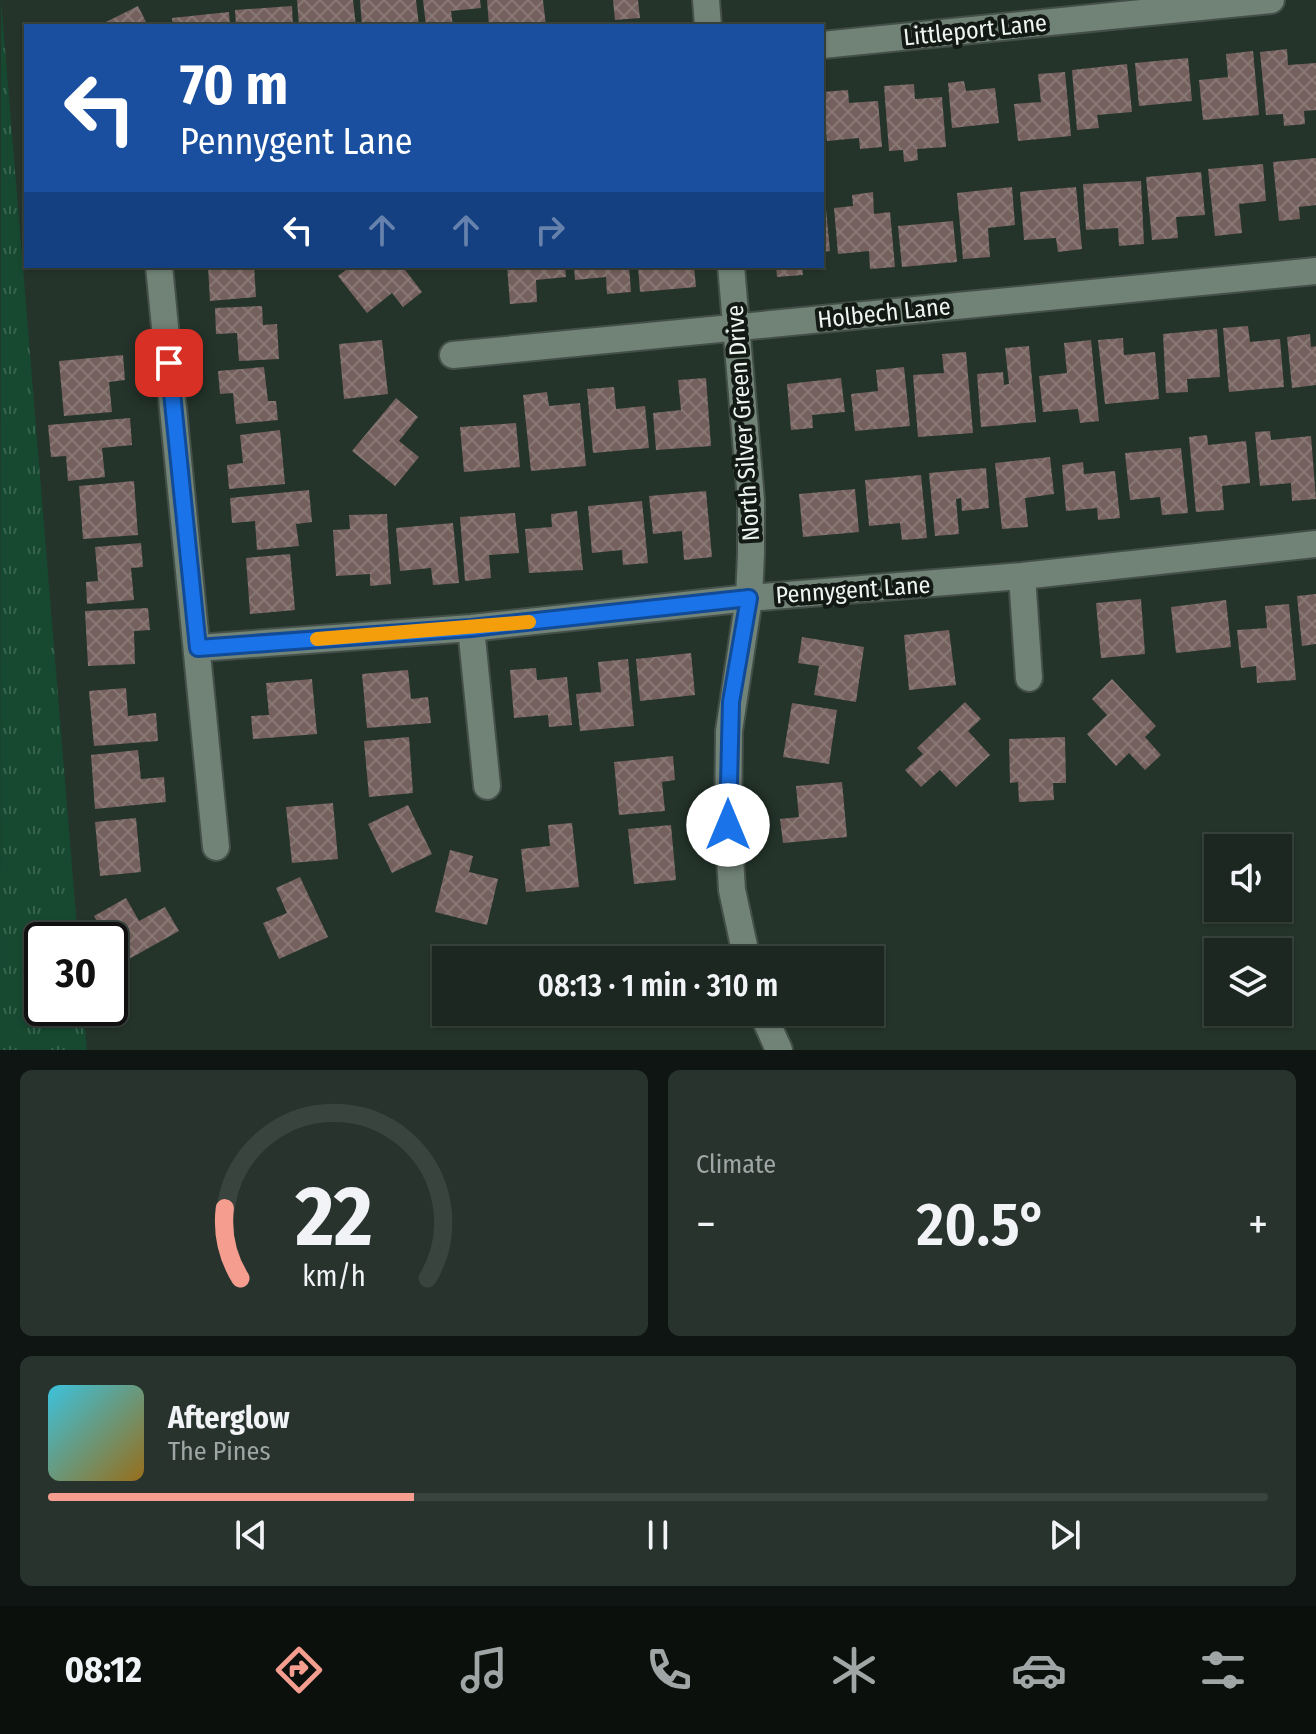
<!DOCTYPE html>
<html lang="en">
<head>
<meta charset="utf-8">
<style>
	body { margin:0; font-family:"Fira Sans Condensed",sans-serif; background:#28332d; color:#f1f3f6; height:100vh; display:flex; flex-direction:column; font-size:30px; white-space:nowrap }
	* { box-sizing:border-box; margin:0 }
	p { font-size:26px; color:#a0a5a5 }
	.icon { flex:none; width:44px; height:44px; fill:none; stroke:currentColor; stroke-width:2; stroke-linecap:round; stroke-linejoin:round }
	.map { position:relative; height:1050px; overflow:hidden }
	.details { display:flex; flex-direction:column; gap:20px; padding:20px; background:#0f1512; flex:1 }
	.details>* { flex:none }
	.hud { position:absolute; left:24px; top:24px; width:800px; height:244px; border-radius:0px; box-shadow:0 2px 6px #0004,0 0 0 2px #39443e; background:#1a4fa0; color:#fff; overflow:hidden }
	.buttons { position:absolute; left:1204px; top:834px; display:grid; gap:16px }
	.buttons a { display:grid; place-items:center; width:88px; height:88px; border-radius:0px; background:#1b2720; box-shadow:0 2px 6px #0004,0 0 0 2px #39443e; font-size:40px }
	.speed { position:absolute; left:24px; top:922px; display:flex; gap:16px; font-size:40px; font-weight:700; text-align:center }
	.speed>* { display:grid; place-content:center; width:104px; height:104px; border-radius:50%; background:#1b2720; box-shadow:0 2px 6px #0004,0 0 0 2px #39443e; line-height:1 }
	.speed .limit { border:4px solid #111; border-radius:12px; background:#fff; color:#111 }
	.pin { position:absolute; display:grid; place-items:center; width:68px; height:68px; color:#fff; margin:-34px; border-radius:16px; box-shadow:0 4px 12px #0006 }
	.me { position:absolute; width:88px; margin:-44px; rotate:0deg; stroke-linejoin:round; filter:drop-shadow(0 0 6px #0008) }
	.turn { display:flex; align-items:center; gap:28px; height:168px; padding:0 24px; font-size:36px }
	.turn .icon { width:104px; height:104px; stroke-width:2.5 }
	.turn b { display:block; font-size:56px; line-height:68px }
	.lanes { display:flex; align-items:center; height:76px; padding:0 24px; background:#0003; justify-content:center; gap:40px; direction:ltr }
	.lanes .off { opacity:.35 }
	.big { font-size:60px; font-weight:600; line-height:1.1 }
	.details .widget { flex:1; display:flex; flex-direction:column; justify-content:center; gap:12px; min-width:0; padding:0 28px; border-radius:12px; background:#28332d }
	.details .dial { align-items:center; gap:0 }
	.dial svg { height:208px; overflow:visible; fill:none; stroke:#39443e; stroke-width:7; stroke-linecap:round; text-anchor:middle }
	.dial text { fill:#f1f3f6; stroke:none }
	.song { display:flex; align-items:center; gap:24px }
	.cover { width:96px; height:96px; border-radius:12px; background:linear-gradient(135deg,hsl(190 70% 55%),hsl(40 70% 35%)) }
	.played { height:8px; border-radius:4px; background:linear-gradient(90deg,#f59d8f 30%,#39443e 30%) }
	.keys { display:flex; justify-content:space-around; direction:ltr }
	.heat { display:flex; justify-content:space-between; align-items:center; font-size:44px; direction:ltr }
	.details .tiles { flex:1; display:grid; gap:20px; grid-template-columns:1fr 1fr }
	.widget:last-child { grid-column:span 2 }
	.trip { position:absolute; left:432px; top:946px; width:452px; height:80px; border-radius:0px; background:#1b2720; box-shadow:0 2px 6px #0004,0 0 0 2px #39443e; font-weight:600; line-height:80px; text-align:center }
	.dock { display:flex; height:128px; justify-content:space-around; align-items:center; background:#0b100d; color:#a0a5a5 }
	.dock .icon { width:56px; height:56px }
	.dock .on { color:#f59d8f }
	.dock b { font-size:36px; color:#f1f3f6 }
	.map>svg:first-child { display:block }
	.grass { fill:url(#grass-tufts) }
	.building { fill:url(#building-cross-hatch) }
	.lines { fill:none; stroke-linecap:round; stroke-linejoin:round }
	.street-casing { stroke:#434f48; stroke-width:30 }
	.street { stroke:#718277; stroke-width:26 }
	.route-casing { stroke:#114b97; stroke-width:20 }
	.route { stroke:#1a73e8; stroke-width:14 }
	.slow { stroke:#f59e0b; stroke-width:14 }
	.labels { text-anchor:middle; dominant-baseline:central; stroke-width:8; stroke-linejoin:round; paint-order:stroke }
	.street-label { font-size:24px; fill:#ecf5ef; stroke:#131a15 }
</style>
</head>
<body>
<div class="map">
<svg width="1316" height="1050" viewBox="0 0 1316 1050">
	<defs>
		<pattern id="grass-tufts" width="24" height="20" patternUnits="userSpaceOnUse" patternTransform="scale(2)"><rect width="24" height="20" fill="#164930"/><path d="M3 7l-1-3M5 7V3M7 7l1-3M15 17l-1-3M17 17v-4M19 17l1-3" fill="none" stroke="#38644e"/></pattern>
		<pattern id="building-cross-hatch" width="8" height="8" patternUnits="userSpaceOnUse" patternTransform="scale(2)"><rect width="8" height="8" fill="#74605c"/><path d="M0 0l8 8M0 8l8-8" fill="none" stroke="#887774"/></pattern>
	</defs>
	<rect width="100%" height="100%" fill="#24342b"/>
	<path class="grass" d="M1 0 78 940H42V1008H83L87 1050H0Z"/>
	<path class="building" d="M297 0H353L356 26H299Z
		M360 0H416L419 26H394V23L362 26Z
		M423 0H480L481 8 451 11 453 26H426Z
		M487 0H543L546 26H489Z
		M613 0H638L640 18 615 20Z
		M138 6 148 26H98Z
		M292 6 293 26H236L235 10Z
		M229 12 230 26H173L172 18Z
		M1287 49 1288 65 1316 63V110L1304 111 1305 124 1284 126 1283 114 1266 115 1260 52Z
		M1253 51 1259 115 1203 120 1199 80 1228 77 1226 54Z
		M1188 58 1192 101 1139 106 1135 63Z
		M1127 64 1132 112 1097 115 1099 128 1077 130 1072 70Z
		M1065 72 1071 136 1018 141 1014 104 1041 102 1038 74Z
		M964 81 966 91 995 88 999 123 952 128 948 83Z
		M914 84 915 99 942 97 946 147 917 149 918 160 904 162 903 150 889 151 884 86Z
		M848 90 849 103 878 101 882 147 860 149 859 138 827 141 822 92Z
		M1316 158V205L1299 207 1300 219 1279 221 1273 162Z
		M1263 164 1266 201 1239 204 1242 233 1215 236 1208 169Z
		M1201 172 1205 215 1176 217 1178 238 1152 240 1146 177Z
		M1141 181 1144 244 1119 246 1118 228 1086 230 1083 184Z
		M1012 187 1015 225 988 228 990 257 963 259 957 193Z
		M1076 187 1082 249 1058 252 1056 238 1024 240 1020 192Z
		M873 192 874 214 890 212 895 267 870 269 869 251 838 254 834 208 853 206 852 195Z
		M825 199 830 251 822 252V200Z
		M953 221 957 262 902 267 898 226Z
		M208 266H254L256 297 210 301Z
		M351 266H402L422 292 403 307 392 293 367 313 338 276Z
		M507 266H565L566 277 536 280 537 302 510 304Z
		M574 266H629L631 292 607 294 606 277 575 280Z
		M638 266H694L696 287 640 292Z
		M776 266H802L803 275 777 277Z
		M262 306 263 325 277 324 279 359 239 361 237 333 216 334 215 308Z
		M1248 326 1250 342 1280 339 1284 387 1229 392 1223 328Z
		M1217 329 1220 377 1187 379 1188 392 1166 393 1163 334Z
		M1310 334 1311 347 1316 346V385L1292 388 1287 337Z
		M1123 338 1124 355 1155 352 1159 399 1105 404 1098 340Z
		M382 340 388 394 344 399 339 344Z
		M1091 340 1099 421 1080 423 1078 409 1043 412 1039 376 1067 373 1064 343Z
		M1029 346 1036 422 981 427 977 374 1003 372 1004 385 1009 384 1005 348Z
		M966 352 973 433 918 437 913 375 944 373 942 354Z
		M123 355 125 380 109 382 112 412 64 416 59 361Z
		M264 367 268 401H276L278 420 236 424 233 393 220 394 218 371Z
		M904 367 910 426 855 431 851 394 878 391 876 370Z
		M706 378 711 446 656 450 653 413 681 410 678 380Z
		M841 378 845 412 812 415 813 428 791 430 787 384Z
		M614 387 616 409 645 406 649 448 593 453 587 389Z
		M547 392 549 406 580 403 586 466 531 471 523 395Z
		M396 398 418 417 399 441 419 457 395 486 352 451Z
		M130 418 132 445 102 448 105 477 68 481 66 456 51 457 48 425Z
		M516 423 520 467 464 472 460 427Z
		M280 430 285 484 229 489 227 465 243 463 240 435Z
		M1270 431 1271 440 1311 436 1316 499 1292 501 1291 483 1260 486 1255 432Z
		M1207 435 1208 445 1246 441 1250 483 1222 486 1224 510 1196 512 1189 437Z
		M1181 448 1188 513 1162 515 1160 497 1130 500 1125 453Z
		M1050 457 1054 494 1025 498 1028 527 1002 529 995 463Z
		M1083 462 1084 474 1115 471 1120 518 1098 520 1097 508 1066 511 1062 465Z
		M986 468 989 508 962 511 961 498 956 499 959 534 935 536 929 473Z
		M921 475 927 538 902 540 900 523 869 526 865 480Z
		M134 481 138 535 83 539 79 486Z
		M855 489 859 532 803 537 799 494Z
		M309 490 312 522 296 524 299 546 257 550 255 521 232 523 230 498Z
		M706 491 712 557 684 560 682 531 653 534 649 496Z
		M642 501 648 563 623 565 622 550 592 553 588 506Z
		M577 511 583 570 529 573 525 529 552 527 551 514Z
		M515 513 519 553 489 555 491 578 465 581 460 517Z
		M387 514 391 584 370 586V574L336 576 333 530 350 529 349 515Z
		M453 523 459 583 433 585 431 568 400 571 396 528Z
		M141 543 143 567 131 568 134 600 87 604 86 582 98 581 95 547Z
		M290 554 295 610 250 614 246 558Z
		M1316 594V644L1302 646 1297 596Z
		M1141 599 1145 654 1101 658 1096 603Z
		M1226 600 1231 647 1176 653 1171 607Z
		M1289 604 1296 680 1257 683 1256 666 1241 668 1237 630 1267 628 1265 606Z
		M148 608 150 630 134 631 135 664 88 666 85 611Z
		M949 630 956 685 909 690 904 635Z
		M802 637 864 647 856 702 814 695 819 666 798 663Z
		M691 653 695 695 640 701 636 659Z
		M628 659 634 726 580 731 576 694 601 692 598 662Z
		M536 668 537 680 567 677 572 725 549 727 548 715 514 718 510 670Z
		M408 670 411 699 428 697 431 723 367 728 362 674Z
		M312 679 317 734 253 739 251 716 269 715 266 683Z
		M1112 679 1156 726 1145 737 1161 755 1145 770 1129 753 1116 766 1087 734 1107 715 1092 699Z
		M126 688 128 716 156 713 158 741 94 746 89 691Z
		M965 702 981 719 968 731 990 755 956 787 940 770 921 787 905 770 923 754 917 748Z
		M792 703 837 710 829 764 783 757Z
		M409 737 413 793 369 797 364 741Z
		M1065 737 1066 783H1053L1054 800 1019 802 1018 782 1010 783 1009 739Z
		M138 750 141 779 164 777 166 802 95 809 91 755Z
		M673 756 675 780 662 782 665 811 619 815 614 762Z
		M842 782 847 837 783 843 780 819 799 817 796 786Z
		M333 803 338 859 292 863 286 807Z
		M408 805 432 854 392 873 368 824Z
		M136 818 141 872 100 876 95 822Z
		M572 823 579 887 526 892 521 849 550 846 548 825Z
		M671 825 676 880 634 884 628 829Z
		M450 850 473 856 469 872 498 879 487 925 435 912Z
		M300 877 328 937 279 959 263 923 287 913 276 888Z
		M126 898 139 921 165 907 179 931 120 964 110 946V940H107L94 916Z"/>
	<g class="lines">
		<g class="street-casing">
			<path id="street" d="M706 0 708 26
				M822 45 1271 0
				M159 266 216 847
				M731 266 751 500V554L749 598 729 731 728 825 732 890 747 960
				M453 355 1316 271
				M1022 576 1029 678
				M471 628 487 786
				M198 648 471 628 749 598 1022 576 1316 544
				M762 1012 779 1050"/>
		</g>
		<use href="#street" class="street"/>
	</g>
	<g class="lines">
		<g class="route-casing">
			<path id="route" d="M169 363 198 648 471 628 749 598 731 702 728 825"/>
		</g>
		<use href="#route" class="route"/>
		<path class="slow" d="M317 639 529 622"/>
	</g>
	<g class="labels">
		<g class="street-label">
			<text transform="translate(975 30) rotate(-6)">Littleport Lane</text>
			<text transform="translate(884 313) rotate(-6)">Holbech Lane</text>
			<text transform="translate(743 423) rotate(-94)">North Silver Green Drive</text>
			<text transform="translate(853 590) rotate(-4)">Pennygent Lane</text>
		</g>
	</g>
</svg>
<div class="buttons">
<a><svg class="icon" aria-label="sound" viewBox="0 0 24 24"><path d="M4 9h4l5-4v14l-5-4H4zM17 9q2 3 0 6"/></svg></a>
<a><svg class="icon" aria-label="layers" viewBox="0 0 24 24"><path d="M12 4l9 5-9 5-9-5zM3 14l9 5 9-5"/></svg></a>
</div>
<div class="speed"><div class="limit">30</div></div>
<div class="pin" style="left:169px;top:363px;background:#d93025"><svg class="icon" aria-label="arrive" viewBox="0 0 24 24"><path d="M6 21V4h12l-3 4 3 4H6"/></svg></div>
<svg class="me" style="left:728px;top:825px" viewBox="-20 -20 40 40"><circle r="19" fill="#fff"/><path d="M0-13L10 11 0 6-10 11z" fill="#1a73e8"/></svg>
<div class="trip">08:13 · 1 min · 310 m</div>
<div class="hud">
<div class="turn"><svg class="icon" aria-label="left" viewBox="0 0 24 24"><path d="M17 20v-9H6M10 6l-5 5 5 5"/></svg><div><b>70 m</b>Pennygent Lane</div></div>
<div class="lanes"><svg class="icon" aria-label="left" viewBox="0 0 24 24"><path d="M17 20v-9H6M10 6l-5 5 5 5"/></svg><svg class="icon off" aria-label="ahead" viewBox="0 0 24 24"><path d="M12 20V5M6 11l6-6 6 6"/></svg><svg class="icon off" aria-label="ahead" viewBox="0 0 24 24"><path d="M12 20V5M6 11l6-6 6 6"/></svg><svg class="icon off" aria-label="right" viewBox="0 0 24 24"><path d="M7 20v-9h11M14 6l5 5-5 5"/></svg></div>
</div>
</div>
<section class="details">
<div class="tiles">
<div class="widget dial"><svg viewBox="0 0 100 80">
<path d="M14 69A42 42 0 1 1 86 69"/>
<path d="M14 69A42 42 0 0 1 8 42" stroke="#f59d8f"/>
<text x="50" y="56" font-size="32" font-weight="700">22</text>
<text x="50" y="72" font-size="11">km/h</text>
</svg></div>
<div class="widget"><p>Climate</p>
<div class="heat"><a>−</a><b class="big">20.5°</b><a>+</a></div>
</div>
<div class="widget">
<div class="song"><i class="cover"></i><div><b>Afterglow</b><p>The Pines</p></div></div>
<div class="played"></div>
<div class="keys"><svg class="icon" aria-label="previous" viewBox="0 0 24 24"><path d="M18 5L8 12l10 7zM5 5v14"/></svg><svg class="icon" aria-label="pause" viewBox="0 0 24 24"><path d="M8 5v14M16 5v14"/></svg><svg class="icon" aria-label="next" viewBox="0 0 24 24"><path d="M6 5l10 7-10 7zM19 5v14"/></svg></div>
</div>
</div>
</section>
<nav class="dock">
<b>08:12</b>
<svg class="icon on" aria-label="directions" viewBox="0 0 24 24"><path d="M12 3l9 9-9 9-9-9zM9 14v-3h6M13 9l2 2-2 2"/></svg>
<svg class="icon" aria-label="music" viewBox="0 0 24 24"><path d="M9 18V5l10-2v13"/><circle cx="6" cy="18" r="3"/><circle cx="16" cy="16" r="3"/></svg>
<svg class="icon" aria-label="phone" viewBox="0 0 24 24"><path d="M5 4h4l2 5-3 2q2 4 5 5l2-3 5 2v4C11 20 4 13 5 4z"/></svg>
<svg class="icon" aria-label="climate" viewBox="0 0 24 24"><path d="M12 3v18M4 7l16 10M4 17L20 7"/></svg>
<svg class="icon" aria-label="car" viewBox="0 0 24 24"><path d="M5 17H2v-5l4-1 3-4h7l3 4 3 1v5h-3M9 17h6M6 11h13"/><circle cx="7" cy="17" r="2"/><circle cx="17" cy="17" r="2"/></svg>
<svg class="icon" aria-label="filters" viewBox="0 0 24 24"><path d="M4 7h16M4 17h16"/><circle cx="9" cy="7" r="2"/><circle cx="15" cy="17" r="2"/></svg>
</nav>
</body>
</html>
